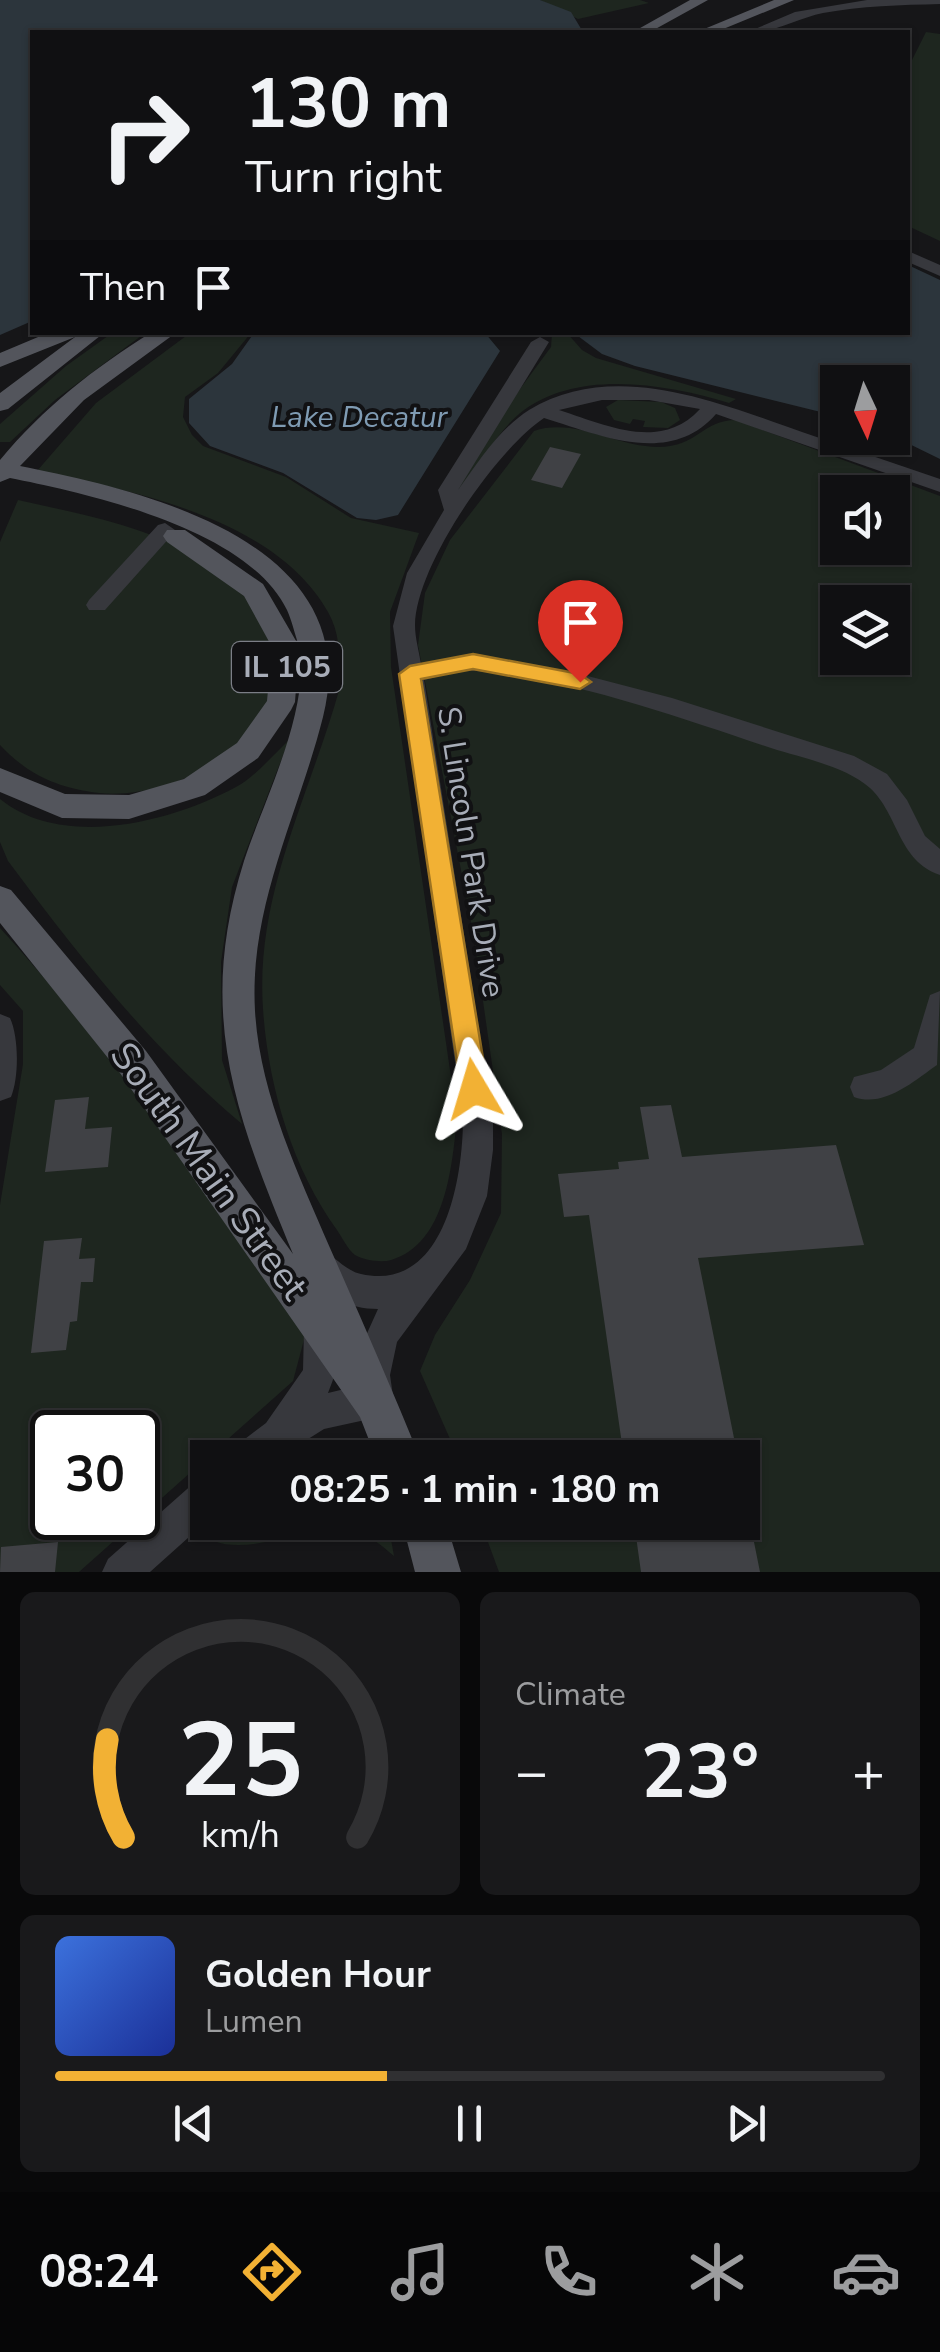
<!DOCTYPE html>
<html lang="en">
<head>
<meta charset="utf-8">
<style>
	body { margin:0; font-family:"Nunito Sans",sans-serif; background:#19191b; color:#f1f3f6; height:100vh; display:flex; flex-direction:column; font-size:38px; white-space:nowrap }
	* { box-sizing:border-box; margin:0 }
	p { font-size:32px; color:#9c9d9f }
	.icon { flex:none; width:55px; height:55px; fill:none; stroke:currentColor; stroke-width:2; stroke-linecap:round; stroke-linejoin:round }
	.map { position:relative; height:1572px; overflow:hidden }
	.sheet { display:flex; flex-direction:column; gap:20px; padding:20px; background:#09090a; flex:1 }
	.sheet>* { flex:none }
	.guide { position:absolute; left:30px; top:30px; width:880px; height:305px; border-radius:0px; box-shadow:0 2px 8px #0004,0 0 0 2px #303032; background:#101012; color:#f1f3f6; overflow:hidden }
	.needle { width:65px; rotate:176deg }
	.tools { position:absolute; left:820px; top:365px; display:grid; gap:20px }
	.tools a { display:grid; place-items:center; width:90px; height:90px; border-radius:0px; background:#101012; box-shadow:0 2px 8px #0004,0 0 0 2px #303032; font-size:50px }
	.speed { position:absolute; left:30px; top:1410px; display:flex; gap:20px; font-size:50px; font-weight:700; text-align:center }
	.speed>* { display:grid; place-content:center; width:130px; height:130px; border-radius:50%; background:#101012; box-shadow:0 2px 8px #0004,0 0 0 2px #303032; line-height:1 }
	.speed .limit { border:5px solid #111; border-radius:15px; background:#fff; color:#111 }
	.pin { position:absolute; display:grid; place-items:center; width:85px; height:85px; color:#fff; margin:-102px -42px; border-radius:50% 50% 50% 0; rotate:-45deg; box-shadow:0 0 10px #0007 }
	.pin .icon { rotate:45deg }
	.me { position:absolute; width:110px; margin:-55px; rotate:353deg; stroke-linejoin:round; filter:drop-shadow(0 0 8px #0008) }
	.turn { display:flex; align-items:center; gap:35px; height:210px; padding:0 50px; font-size:45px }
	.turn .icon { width:130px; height:130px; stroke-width:2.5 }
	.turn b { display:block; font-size:70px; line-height:85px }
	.then { display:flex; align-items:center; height:95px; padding:0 50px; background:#0003; gap:20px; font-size:38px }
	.big { font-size:75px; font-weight:700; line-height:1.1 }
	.sheet .card { flex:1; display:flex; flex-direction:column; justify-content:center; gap:15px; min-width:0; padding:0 35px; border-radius:15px; background:#19191b }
	.sheet .dial { align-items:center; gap:0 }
	.dial svg { height:260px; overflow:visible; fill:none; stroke:#303032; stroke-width:7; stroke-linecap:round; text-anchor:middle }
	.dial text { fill:#f1f3f6; stroke:none }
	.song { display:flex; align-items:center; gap:30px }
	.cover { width:120px; height:120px; border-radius:15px; background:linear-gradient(135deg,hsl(220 70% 55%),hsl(230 70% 35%)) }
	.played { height:10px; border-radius:5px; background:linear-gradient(90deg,#f2b134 40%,#303032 40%) }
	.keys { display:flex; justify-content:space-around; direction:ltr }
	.heat { display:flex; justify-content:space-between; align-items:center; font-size:55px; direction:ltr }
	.sheet .tiles { flex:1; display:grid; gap:20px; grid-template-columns:1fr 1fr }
	.card:last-child { grid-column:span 2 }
	.trip { position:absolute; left:190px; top:1440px; width:570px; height:100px; border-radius:0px; background:#101012; box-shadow:0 2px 8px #0004,0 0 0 2px #303032; font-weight:700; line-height:100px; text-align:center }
	.dock { display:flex; height:160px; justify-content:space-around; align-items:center; background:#060607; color:#9c9d9f }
	.dock .icon { width:70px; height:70px }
	.dock .active { color:#f2b134 }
	.dock b { font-size:45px; color:#f1f3f6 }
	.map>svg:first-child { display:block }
	.green { fill:#1e261f; fill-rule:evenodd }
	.water { fill:#2c353c }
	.building { fill:#404145 }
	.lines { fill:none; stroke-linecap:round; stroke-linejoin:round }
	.minor { fill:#37383d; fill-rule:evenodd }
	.major { fill:#53555c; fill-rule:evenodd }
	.route { fill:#f2b134; stroke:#9d7322; stroke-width:2.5 }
	.labels { text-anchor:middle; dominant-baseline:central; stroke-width:8; stroke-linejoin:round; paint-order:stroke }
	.far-water-label { font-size:30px; font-style:italic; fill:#7f9bb3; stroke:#111113 }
	.shield { fill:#111113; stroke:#7b7e86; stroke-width:2.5 }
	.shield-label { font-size:30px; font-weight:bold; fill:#a8adb8 }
	.street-label { font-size:32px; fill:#a8adb8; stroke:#111113 }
	.near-street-label { font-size:38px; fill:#a8adb8; stroke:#111113 }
</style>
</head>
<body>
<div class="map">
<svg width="940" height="1572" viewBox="0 0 940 1572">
	<rect width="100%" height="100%" fill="#161618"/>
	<path class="green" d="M540 0H640L649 3 578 19Z
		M926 32 940 34V241L908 226V68Z
		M112 333H145L55 400 10 442H0V424L66 366Z
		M190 333H251L218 373 185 397 183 417 192 435 203 446 286 477 351 518 419 533 390 612 391 667 457 1118C452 1166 446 1244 391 1260 382 1263 363 1260 355 1255 348 1250 342 1237 337 1230 292 1168 268 1085 263 1009 255 894 310 795 340 687 340 661 341 635 328 612 275 518 133 491 37 471L96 403Z
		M552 333H567L582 350 596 358 736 399 729 403C666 384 575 368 519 414 496 434 480 464 462 488H458L489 431 551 347Z
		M618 400 661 402 675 408 680 420 668 428 643 427 645 421 633 419 630 424 614 420 606 407Z
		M736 420 940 496V1572H499L481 1523 742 1522V1458L458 1457 420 1371 435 1335 470 1280 501 1213 502 1134 474 938 418 645 425 593 450 540 534 431C574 417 617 447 658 447 698 447 702 420 736 420ZM838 492H892V548H838ZM838 602H892V658H838Z
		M18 500C75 513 133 523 185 550 213 565 261 599 274 630 278 638 277 651 278 660 286 743 172 801 99 793 58 788 28 775 0 745V542Z
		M289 740 232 887 221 962 222 1060 242 1124C150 1047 79 956 8 861L0 842V799C63 850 171 822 236 787 256 776 273 755 289 740Z
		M0 928C118 1057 208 1192 305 1336L293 1381 79 1572H0V1205L23 1064V1011L0 985ZM52 1432H138V1518H52Z
		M219 1523H388L394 1556C382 1546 369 1534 354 1531 307 1520 259 1557 213 1541L212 1533Z"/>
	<path class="water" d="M0 0H540L571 12 583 32H32V321L0 335Z
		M908 265 940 280V459L893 436 892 382H838L837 416 635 366 602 354 574 333 908 332Z
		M254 333H485L500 351 398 515 376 520 357 518 283 473 210 446 189 423V399L232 364Z"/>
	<path class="building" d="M550 447 581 454 562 488 531 480Z
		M89 1097 85 1129 112 1127 108 1167 45 1172 55 1100Z
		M671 1105 682 1157 836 1145 864 1245 698 1258 738 1458H624L589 1215 564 1217 558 1174 619 1169 618 1162 649 1159 640 1107Z
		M82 1238 79 1259 95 1258 93 1282H81L77 1321 70 1322 66 1350 31 1353 44 1241Z
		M634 1522H750L760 1572H641Z
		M58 1542 55 1572H0L1 1547Z"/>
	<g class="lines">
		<path class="minor" d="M867 0H940V4C901 5 861 6 823 13 798 18 773 34 748 32L795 12Z
			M908 251 940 265V276L908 262Z
			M540 337 549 342 458 490C479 461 498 430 529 410 614 358 719 403 802 432 848 448 894 463 940 479V492L716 414C670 467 600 435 544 418 496 450 416 565 415 625 415 638 419 651 421 664L473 654 580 674 672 698 854 756 887 774 907 800 925 836 940 849V875C898 861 899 815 870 788 845 766 802 758 771 748 681 718 571 678 476 671 460 669 440 676 424 680L493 1119V1150L487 1196 466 1249 397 1342 390 1375 394 1403 388 1415 324 1429 278 1458H232L237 1445 266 1423 303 1370 304 1330 309 1318 321 1313 333 1318C344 1346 339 1366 328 1393L357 1386 359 1351 378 1309C349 1309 316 1295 304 1267L309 1255 321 1250C336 1257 346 1271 361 1274 445 1293 463 1177 463 1119L393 626 407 573 444 510 438 490 531 342ZM602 400H649L700 409C661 452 606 425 559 410Z
			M165 523 175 530 172 535 105 610H89L86 605 89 600 158 525Z
			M940 991 937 1065C914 1081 884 1108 854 1097L850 1087 854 1077 881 1070 914 1048 930 995Z
			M0 1014 10 1018C19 1037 19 1078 11 1097L0 1101Z
			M208 1477V1520L150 1572H102L108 1559 195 1482Z"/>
		<path class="major" d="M690 0H708L650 32H633Z
			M774 0H794L716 32H697Z
			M50 332H105L8 409 0 411V393L75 337 0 367V353Z
			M152 332H177L84 400 20 466C146 491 367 542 323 717 298 816 249 906 255 1011 260 1094 298 1173 330 1248 361 1318 391 1387 420 1458H376L360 1417 120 1073 0 923V886L11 890 146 1051 293 1254C235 1114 196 1013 244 861 263 802 311 709 299 648L295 702 291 710 258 758 205 795 129 819 62 818 0 792V768L65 794 129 795 184 779 237 743 267 701 272 647 244 596 167 542 163 536 167 530H185L263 584 299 646C295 635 292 621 287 610 248 529 90 494 10 478L0 482V460C43 408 94 368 152 332Z
			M402 1522H446L461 1572H415Z"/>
	</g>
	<path class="route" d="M473 654 580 674 591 682 580 689 473 669 421 679 488 1089 484 1098 474 1102 465 1098 461 1089 399 674 410 666Z"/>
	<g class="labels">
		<g class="far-water-label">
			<text x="359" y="417">Lake Decatur</text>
		</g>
		<rect class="shield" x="232" y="642" width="110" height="50" rx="8"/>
		<g class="shield-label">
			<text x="287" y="667">IL 105</text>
		</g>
		<g class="street-label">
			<text transform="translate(471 852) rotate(81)">S. Lincoln Park Drive</text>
		</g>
		<g class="near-street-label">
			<text transform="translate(209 1171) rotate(54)">South Main Street</text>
		</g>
	</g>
</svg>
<div class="tools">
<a><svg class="needle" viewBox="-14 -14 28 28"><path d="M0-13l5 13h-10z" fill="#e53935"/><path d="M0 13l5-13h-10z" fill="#9c9d9f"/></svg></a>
<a><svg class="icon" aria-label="sound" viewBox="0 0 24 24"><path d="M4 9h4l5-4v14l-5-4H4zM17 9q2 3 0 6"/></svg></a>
<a><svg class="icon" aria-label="layers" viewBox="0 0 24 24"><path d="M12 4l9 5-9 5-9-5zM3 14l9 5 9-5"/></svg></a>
</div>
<div class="speed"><div class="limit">30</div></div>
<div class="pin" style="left:580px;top:682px;background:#d93025"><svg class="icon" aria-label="arrive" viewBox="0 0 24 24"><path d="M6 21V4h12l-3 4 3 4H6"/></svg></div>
<svg class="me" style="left:474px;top:1089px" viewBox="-20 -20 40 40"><path d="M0-17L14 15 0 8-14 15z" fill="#f2b134" stroke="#fff" stroke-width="4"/></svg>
<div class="trip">08:25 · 1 min · 180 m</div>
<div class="guide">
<div class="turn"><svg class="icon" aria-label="right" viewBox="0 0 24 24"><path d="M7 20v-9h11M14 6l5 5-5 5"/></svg><div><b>130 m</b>Turn right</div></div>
<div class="then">Then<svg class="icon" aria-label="arrive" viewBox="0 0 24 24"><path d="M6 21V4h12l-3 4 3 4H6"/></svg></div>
</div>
</div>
<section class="sheet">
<div class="tiles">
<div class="card dial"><svg viewBox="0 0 100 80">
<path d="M14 69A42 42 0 1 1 86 69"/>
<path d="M14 69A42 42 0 0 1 9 39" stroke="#f2b134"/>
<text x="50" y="56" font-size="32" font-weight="700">25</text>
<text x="50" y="72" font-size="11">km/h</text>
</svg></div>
<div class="card"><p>Climate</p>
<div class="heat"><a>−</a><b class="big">23°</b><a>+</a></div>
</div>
<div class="card">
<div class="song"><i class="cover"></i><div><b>Golden Hour</b><p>Lumen</p></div></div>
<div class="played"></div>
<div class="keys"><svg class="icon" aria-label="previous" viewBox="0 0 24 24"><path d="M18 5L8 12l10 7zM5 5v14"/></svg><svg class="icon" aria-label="pause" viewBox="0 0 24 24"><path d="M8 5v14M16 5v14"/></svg><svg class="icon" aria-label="next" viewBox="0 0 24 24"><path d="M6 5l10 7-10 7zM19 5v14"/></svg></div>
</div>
</div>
</section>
<nav class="dock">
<b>08:24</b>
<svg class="icon active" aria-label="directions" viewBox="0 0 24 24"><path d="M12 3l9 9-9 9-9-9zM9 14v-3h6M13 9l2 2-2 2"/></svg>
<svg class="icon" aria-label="music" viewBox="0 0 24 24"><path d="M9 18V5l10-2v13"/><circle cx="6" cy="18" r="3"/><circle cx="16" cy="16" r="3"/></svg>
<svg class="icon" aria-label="phone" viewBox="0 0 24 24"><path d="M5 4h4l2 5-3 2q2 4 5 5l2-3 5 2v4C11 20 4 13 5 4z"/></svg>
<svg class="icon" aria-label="climate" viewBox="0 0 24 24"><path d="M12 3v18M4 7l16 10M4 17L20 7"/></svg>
<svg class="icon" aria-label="car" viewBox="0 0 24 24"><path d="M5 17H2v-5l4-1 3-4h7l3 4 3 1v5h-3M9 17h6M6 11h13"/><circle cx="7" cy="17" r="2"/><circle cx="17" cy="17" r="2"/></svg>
</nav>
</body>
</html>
